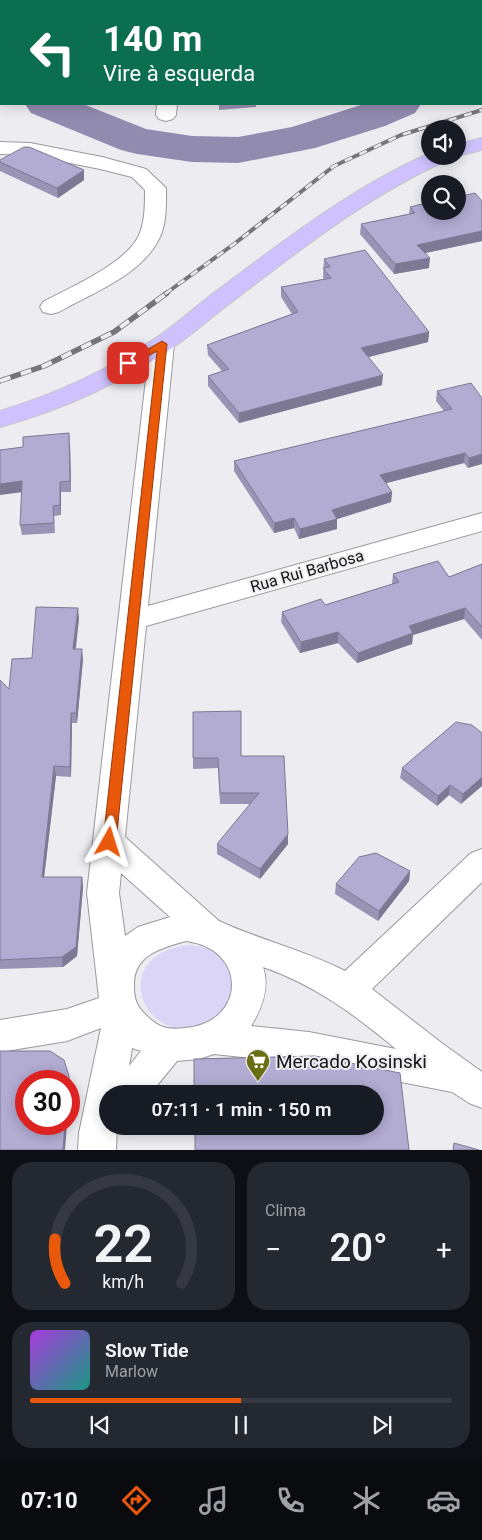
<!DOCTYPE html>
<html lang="pt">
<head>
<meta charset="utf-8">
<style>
	body { margin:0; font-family:Roboto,sans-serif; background:#242831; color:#f1f3f6; height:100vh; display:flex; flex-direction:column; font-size:19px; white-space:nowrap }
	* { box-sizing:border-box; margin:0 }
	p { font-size:16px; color:#9ea1a6 }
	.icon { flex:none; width:28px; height:28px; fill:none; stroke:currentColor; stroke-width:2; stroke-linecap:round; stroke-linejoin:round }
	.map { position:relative; height:1150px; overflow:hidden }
	.panel { display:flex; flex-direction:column; gap:12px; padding:12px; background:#0d0f14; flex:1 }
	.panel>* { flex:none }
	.top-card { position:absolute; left:0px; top:0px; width:482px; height:105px; box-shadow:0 2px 12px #0003; background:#0b6e4f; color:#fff; overflow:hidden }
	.controls { position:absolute; left:421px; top:120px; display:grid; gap:10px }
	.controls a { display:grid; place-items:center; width:45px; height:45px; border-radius:50%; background:#171b24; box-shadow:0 2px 12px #0003; font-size:25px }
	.speed { position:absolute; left:15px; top:1070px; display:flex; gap:10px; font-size:25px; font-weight:700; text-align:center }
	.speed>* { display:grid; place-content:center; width:65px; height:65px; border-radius:50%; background:#171b24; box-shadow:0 2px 12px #0003; line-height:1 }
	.speed .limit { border:8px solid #d22; background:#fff; color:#111 }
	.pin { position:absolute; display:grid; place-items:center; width:42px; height:42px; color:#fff; margin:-21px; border-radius:10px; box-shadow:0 2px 8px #0006 }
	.me { position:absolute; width:55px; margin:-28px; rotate:6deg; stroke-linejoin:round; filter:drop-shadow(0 0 4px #0008) }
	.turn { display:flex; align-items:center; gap:18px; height:105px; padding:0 20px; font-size:22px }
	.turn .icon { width:65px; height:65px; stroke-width:2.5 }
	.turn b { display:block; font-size:35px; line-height:42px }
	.big { font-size:38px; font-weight:600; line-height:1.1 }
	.panel .card { flex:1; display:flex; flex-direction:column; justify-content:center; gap:8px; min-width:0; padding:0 18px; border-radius:20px; background:#242831 }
	.panel .dial { align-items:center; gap:0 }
	.dial svg { height:130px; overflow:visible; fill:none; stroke:#363941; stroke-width:7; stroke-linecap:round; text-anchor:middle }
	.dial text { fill:#f1f3f6; stroke:none }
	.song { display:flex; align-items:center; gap:15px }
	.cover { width:60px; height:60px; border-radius:8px; background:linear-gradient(135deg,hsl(280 70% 55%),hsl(170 70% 35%)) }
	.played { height:5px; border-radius:2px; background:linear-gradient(90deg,#ea580c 50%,#363941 50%) }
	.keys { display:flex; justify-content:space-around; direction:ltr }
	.heat { display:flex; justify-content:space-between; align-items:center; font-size:28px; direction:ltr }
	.panel .tiles { flex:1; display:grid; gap:12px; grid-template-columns:1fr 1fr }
	.card:last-child { grid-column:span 2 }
	.trip { position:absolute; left:99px; top:1085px; width:285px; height:50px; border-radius:25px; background:#171b24; box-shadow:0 2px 12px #0003; font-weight:600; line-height:50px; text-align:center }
	.dock { display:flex; height:80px; justify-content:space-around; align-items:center; background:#090b0e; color:#9ea1a6 }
	.dock .icon { width:35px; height:35px }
	.dock .current { color:#ea580c }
	.dock b { font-size:22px; color:#f1f3f6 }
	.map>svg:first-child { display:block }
	.green { fill:#dbd5f8 }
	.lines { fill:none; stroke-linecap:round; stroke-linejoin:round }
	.river { fill:#918bb0; fill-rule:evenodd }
	.minor-casing { stroke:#9a999d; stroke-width:2 }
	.major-casing { stroke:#c7c7c7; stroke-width:2 }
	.minor { fill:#fff; fill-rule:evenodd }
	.major { fill:#cec1fd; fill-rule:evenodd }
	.rail-far1-casing { stroke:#767578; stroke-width:4 }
	.rail-casing { stroke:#767578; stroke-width:5.5 }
	.rail-far1 { stroke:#edecf1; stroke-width:2.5; stroke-dasharray:8; stroke-linecap:butt }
	.rail { stroke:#edecf1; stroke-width:4; stroke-dasharray:11; stroke-linecap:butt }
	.wall { fill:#9993b5 }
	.shaded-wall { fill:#7d7893 }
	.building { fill:#b2abd2; stroke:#7d7893 }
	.route { fill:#ea580c; stroke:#983908 }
	.labels { text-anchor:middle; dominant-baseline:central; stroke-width:4; stroke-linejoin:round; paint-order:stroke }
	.street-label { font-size:16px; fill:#151416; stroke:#edecf1 }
	.near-poi-label { font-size:19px; fill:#151416; stroke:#edecf1; text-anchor:start }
</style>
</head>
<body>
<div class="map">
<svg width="482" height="1150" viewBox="0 0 482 1150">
	<rect width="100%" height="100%" fill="#edecf1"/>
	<path class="green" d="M191 945C224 950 228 959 236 989 233 997 230 1007 224 1013 221 1018 210 1021 204 1024 145 1051 103 953 191 945Z"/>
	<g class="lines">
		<path class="river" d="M482 54V79H481V54Z
			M0 72H1V98H0Z
			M25 104H83L146 129 192 136 238 137 292 127 364 104H421L415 113 385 126 315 148 238 163 192 162 137 154 121 150 31 113Z"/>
		<g class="minor-casing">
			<path id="minor" d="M162 0H180V1H162Z
				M157 104H177L176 115 173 119 166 121 159 119 156 115Z
				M0 142 30 143 102 157 146 169 166 188C166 205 167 225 158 241 139 276 92 293 59 312L51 314 43 312 40 307 43 302C69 288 122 265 137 239 145 225 145 206 145 190L132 177 100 169 30 155 0 154Z
				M162 337 170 339 174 344 148 606 482 513V531L146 626 125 837 219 921C260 940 304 950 345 971L471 853 482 849V882L372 989 443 1044 482 1072V1108L469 1103 452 1092 309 1064 214 1054 199 1059 177 1061 150 1094H108V1126H117L116 1150H78L79 1133 101 1028 67 1041 0 1052V1020L67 1009 99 998 87 893 150 344 154 339ZM121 873 170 917 138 927 125 936 119 893ZM186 941C249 949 246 1023 185 1028 168 1030 159 1028 147 1016 137 1007 134 1000 134 986 133 955 161 948 186 941ZM263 967C315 985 355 1015 396 1049L309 1032 251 1026C262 1008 270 988 263 967ZM132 1048 141 1051 129 1066Z"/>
		</g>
		<g class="major-casing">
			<path id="major" d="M482 138V150L458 156V144Z
				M430 153V156H451L448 160C367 196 300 250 229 304 212 317 196 331 178 344 125 381 63 410 0 427V411C56 394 112 368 160 335 178 323 194 308 211 295 281 243 349 189 430 153Z"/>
		</g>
		<use href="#minor" class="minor"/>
		<use href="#major" class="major"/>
		<g class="rail-far1-casing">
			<path id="rail-far1" d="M165 294 234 244 334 166 401 135 482 110"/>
		</g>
		<g class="rail-casing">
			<path id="rail" d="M0 381 44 366 114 332 167 293"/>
		</g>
		<use href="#rail-far1" class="rail-far1"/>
		<use href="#rail" class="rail"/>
	</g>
	<path class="wall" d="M219 104H256V107L219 110Z
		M0 160 84 180 58 198 0 171Z
		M482 201V241L425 253 429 268 394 274 360 234 361 224 409 214 410 207Z
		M324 259 429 332 428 342 368 357 382 385 239 423 208 386V376L222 371 208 355 207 345 292 314 281 297V287L324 279 323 278Z
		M437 391 482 398 468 468 464 463 386 483 392 492 391 502 337 519V529L299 539 294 528 274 533 234 471V461L444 411 436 401Z
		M70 444 71 492H61V515L54 516 55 533 22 535 20 525Z
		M482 564V640L464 619 413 635 412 644 357 663 338 643 300 653 281 622 282 612 325 605 392 584 393 574 449 577Z
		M79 618 76 649 83 659 77 723H72L71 777 56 776 44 877H82L83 887 77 956 63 967 0 969V680L9 689 32 658Z
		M482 733 461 804 449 795 437 806 400 778 402 768Z
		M241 756 288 834V844L260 879 217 854V844L250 804H220L218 768 193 769V758Z
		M410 871 409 881 378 921 335 894 336 884Z"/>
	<path class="shaded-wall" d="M84 170V180L58 198 57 188Z
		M482 231V241L416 255 417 245Z
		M430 258 429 268 394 274 395 264Z
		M429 332 428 342 361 359V348Z
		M383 375 382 385 239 423V413Z
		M69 433 70 444 71 492 70 481Z
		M465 453 464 463 379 485 380 475Z
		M482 454V464L468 468 469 458Z
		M22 481 23 492 0 495V484Z
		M60 482 61 492V515L60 505Z
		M392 492 391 502 334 520 337 519V529L299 539 300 529 332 510Z
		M294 518V528L274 533V523Z
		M78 608 79 618 74 659 73 649Z
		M465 608 464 619 413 635 412 644 357 663 358 653 409 626Z
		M338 632V643L300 653 301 642Z
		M82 649 83 659 77 723 76 713Z
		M71 713 72 723 71 777 70 767Z
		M54 766 56 776 43 887 42 877Z
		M482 777V786L461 804 463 794Z
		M450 785 449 795 437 806 438 796Z
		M288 834V844L260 879V869Z
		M410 871 409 881 378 921 379 911Z
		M82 877 83 887 77 956 63 967 62 957Z
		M69 1076 70 1085 69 1106Z
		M65 1124H67L65 1150H63Z"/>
	<path class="building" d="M0 0H127H125V1H1V37H0Z
		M217 0H272V1H217Z
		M24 147H29L84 170 57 188 0 162V160Z
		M475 193 482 201V231L417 245 430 258 395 264 361 224 415 213 410 207 430 202V211H458V197Z
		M365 250 429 332 361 348 383 375 239 413 208 376 229 369 207 345 298 312 281 287 331 278 323 268 330 267 324 259Z
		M471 383 482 398V454L469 458 465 453 380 475 392 492 332 510 337 519 300 529 294 518 274 523 234 461 452 409 437 391Z
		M69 433 70 481 60 482V505L53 506 54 523 20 525 22 481 0 484V450L23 447V437Z
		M438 561 449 577 482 564V627L465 608 409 626 413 633 358 653 338 632 301 642 282 612 321 599 325 605 399 582 393 574Z
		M36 607 78 608 73 649H82L76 713H71L70 767 54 766 42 877H82L76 947 62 957 0 960V680L9 689 12 659 32 658Z
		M241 711V756H284L288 834 260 869 217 844 259 793H220L218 758H193V712Z
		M456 722 472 725 482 733V777L463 794 450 785 438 796 402 768Z
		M376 853 410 871 379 911 336 884 359 857Z
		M0 1051H50L64 1060 69 1076V1081H26V1124H65L63 1150H0Z
		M315 1056 400 1073 409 1150H195V1126H375V1094H194V1059Z
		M454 1143 479 1150H453Z"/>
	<path class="route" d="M162 341 167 344 116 842 114 846 109 848 105 846 103 842 157 351 132 365 128 366 124 363Z"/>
	<defs>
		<g id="supermarket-pin" transform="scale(1.25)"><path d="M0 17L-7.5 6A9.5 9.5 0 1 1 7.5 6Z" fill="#6a6e12" stroke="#edecf1"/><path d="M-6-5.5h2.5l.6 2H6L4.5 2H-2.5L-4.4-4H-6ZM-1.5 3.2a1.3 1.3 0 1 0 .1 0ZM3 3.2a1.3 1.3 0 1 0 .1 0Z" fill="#fff"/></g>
	</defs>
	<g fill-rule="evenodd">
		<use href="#supermarket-pin" x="258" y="1061"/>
	</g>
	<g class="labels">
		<g class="street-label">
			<text transform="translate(307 571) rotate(-16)">Rua Rui Barbosa</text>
		</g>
		<g class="near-poi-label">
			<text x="276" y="1061">Mercado Kosinski</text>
		</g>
	</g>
</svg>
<div class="controls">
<a><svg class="icon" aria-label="sound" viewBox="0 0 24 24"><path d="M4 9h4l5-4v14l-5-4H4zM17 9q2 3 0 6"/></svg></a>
<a><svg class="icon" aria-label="search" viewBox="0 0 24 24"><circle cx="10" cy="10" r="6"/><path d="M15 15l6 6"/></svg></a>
</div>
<div class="speed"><div class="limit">30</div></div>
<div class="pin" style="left:128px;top:363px;background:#d93025"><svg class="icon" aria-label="arrive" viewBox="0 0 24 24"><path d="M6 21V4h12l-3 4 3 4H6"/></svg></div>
<svg class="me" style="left:109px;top:842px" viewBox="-20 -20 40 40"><path d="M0-17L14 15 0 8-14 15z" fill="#ea580c" stroke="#fff" stroke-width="4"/></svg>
<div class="trip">07:11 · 1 min · 150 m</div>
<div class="top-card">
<div class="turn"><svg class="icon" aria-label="left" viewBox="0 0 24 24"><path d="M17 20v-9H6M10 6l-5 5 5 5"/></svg><div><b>140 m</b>Vire à esquerda</div></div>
</div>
</div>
<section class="panel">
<div class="tiles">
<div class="card dial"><svg viewBox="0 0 100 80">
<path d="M14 69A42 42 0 1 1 86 69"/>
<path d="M14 69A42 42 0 0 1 8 42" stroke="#ea580c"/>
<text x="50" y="56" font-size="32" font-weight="700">22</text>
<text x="50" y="72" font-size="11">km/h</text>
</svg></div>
<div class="card"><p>Clima</p>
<div class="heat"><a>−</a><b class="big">20°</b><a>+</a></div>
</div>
<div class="card">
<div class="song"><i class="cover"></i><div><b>Slow Tide</b><p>Marlow</p></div></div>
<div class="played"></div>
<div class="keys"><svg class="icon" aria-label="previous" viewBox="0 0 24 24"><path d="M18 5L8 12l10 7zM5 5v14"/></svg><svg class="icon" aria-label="pause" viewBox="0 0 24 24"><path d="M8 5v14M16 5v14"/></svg><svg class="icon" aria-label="next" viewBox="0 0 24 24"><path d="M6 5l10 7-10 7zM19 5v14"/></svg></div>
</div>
</div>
</section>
<nav class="dock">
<b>07:10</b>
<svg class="icon current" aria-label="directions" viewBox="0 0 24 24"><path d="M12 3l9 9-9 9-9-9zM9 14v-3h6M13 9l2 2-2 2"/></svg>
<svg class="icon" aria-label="music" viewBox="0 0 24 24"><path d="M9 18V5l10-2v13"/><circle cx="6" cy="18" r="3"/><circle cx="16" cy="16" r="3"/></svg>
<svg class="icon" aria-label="phone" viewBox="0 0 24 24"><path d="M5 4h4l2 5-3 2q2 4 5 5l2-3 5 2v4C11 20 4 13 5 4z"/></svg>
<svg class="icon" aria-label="climate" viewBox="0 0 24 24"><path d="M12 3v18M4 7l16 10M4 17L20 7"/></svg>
<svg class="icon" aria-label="car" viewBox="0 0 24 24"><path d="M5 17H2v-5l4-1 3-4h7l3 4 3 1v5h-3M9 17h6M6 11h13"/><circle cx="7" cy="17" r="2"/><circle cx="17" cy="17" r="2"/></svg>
</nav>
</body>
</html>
